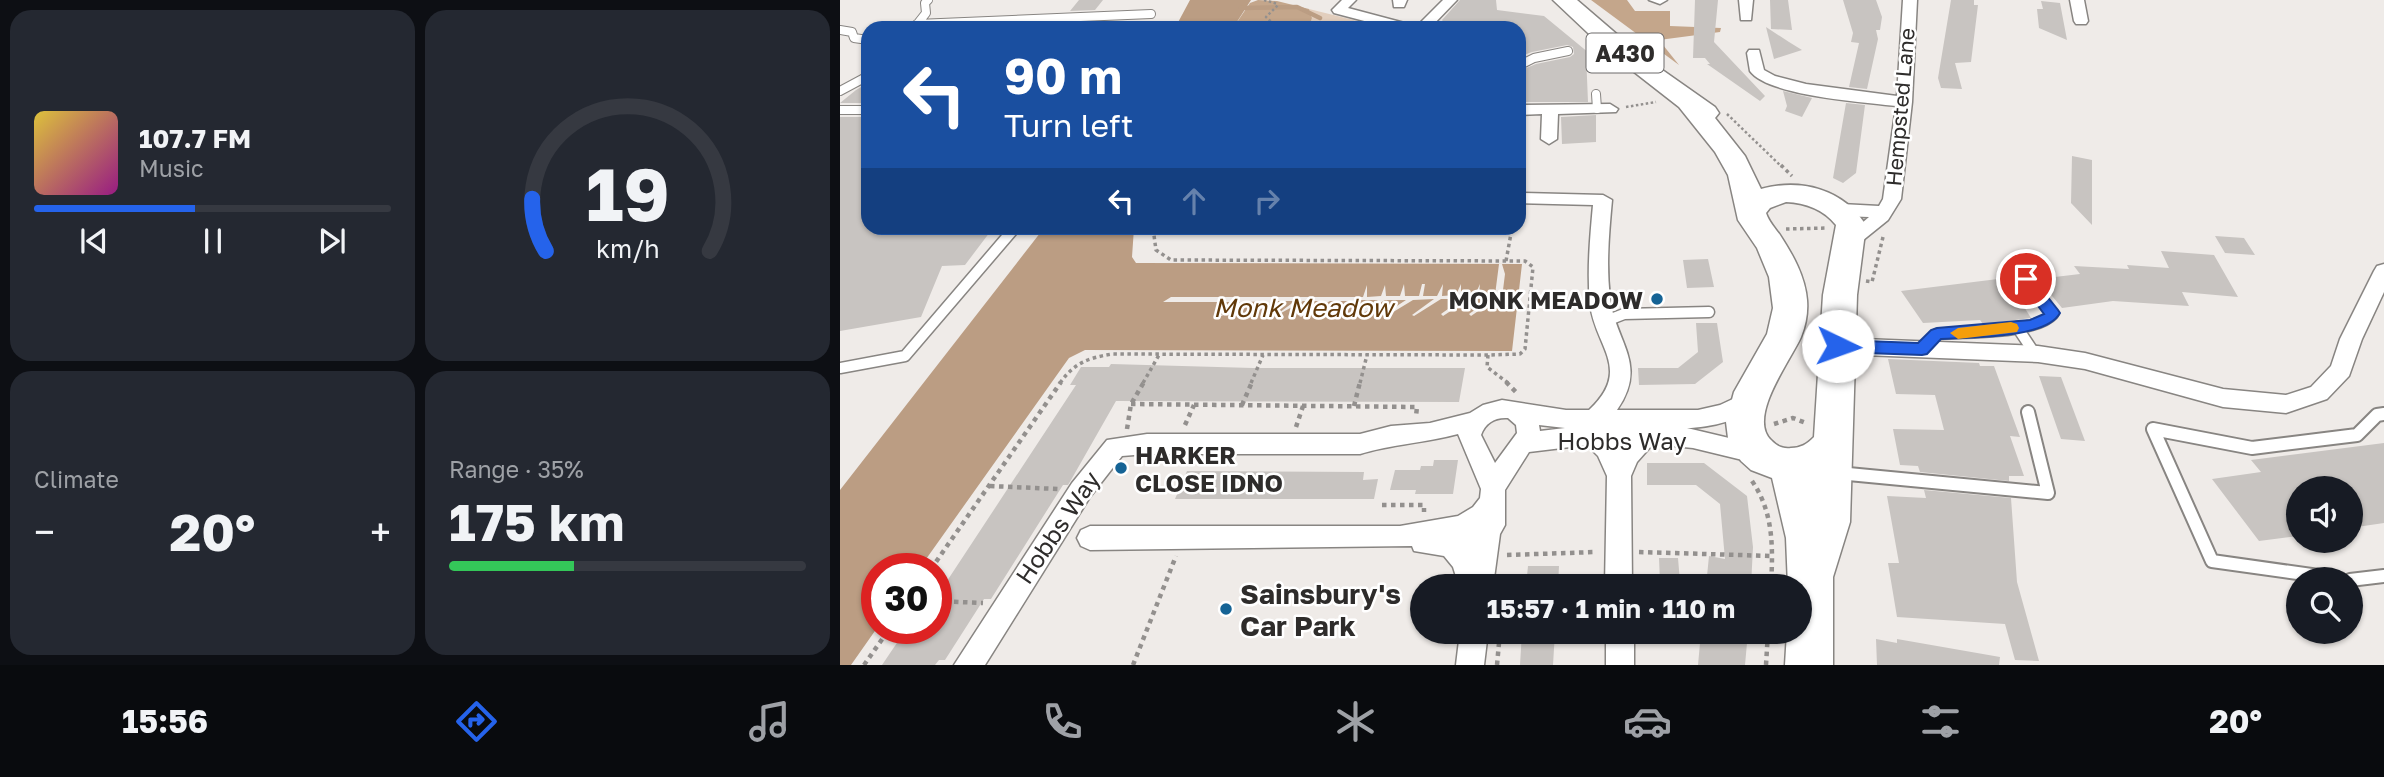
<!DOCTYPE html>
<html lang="en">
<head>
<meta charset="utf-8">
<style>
	body { margin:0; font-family:"Golos Text",sans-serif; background:#242831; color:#f1f3f6; height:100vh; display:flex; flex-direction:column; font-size:26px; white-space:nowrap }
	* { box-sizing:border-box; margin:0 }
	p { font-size:23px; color:#9ea1a6 }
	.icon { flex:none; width:38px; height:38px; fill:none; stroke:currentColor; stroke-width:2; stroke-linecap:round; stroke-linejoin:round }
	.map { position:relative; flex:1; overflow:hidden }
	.side { display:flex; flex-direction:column; gap:10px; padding:10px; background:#0d0f14; width:840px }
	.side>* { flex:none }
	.banner { position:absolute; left:21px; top:21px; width:665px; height:214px; border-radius:21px; box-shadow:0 2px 5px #0004; background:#1a4fa0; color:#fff; overflow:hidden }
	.buttons { position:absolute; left:1446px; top:476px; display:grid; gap:14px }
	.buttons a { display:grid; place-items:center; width:77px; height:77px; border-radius:50%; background:#171b24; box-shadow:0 2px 5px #0004; font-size:35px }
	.speed { position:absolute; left:21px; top:553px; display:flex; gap:14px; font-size:35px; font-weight:700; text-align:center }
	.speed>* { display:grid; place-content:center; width:91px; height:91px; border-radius:50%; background:#171b24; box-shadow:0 2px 5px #0004; line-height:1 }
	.speed .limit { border:10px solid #d22; background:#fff; color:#111 }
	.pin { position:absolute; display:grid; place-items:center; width:60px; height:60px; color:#fff; margin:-30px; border:4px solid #fff; border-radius:50%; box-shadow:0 2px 7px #0007 }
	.me { position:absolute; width:77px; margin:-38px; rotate:93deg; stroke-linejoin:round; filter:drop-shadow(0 0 5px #0008) }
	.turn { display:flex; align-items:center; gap:24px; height:147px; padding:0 28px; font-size:32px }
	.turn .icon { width:91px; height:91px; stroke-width:2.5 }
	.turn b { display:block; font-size:49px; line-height:60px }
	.lanes { display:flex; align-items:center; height:66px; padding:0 28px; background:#0003; justify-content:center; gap:35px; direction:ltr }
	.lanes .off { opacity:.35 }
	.big { font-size:52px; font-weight:700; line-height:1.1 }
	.side .widget { flex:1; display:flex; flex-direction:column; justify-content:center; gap:10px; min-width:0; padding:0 24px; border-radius:21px; background:#242831 }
	.side .dial { align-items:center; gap:0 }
	.dial svg { height:182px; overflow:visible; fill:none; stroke:#363941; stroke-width:7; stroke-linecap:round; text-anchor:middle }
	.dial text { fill:#f1f3f6; stroke:none }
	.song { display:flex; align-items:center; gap:21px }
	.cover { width:84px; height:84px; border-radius:10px; background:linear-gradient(135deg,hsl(50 70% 55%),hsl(310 70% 35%)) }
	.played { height:7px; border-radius:4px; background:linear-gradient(90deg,#2563eb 45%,#363941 45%) }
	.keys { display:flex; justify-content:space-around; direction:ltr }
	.heat { display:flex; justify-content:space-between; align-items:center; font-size:38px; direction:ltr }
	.charge { height:10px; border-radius:5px; background:linear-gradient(90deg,#34c759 35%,#363941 0) }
	.side .tiles { flex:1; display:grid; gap:10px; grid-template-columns:repeat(2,1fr) }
	.trip { position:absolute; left:570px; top:574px; width:402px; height:70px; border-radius:35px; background:#171b24; box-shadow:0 2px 5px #0004; font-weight:700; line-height:70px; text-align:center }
	.dock { display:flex; height:112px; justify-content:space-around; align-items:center; background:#090b0e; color:#9ea1a6 }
	.dock .icon { width:49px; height:49px }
	.dock .current { color:#2563eb }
	.dock b { font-size:32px; color:#f1f3f6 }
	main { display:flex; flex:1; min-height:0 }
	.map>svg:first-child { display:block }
	.green { fill:#e2cebd }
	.forest { fill:#c4a68b }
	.water { fill:#bb9d83 }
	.pier { fill:#efebe8 }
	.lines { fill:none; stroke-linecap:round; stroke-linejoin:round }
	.stream { stroke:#bb9d83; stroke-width:4.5 }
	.building { fill:#c8c4c1 }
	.lane-far2-casing { stroke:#888582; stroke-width:10 }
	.lane-far1-casing { stroke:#888582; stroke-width:13 }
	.lane-casing { stroke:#888582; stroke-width:16 }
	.street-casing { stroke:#888582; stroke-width:3 }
	.primary-casing { stroke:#888582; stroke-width:3 }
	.path-far2 { stroke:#93908e; stroke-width:2.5; stroke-dasharray:2.5 2.5; stroke-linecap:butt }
	.path-far1 { stroke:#93908e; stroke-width:3.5; stroke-dasharray:3.5 3.5; stroke-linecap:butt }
	.path { stroke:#93908e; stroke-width:4.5; stroke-dasharray:4.5 4.5; stroke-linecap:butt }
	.lane-far2 { stroke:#fff; stroke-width:8 }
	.lane-far1 { stroke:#fff; stroke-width:10 }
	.lane { stroke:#fff; stroke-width:12 }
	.street { fill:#fff; fill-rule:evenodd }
	.primary { fill:#fff; fill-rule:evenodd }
	.route { fill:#2563eb; stroke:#184099; stroke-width:2 }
	.slow { fill:#f59e0b }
	.poi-dot { fill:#156395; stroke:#fff; stroke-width:2.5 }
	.labels { text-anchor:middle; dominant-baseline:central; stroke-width:5; stroke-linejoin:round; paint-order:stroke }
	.far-street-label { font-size:21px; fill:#2e2c2b; stroke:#fff }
	.shield { fill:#fff; stroke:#6d6b6b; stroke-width:2 }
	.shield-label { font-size:23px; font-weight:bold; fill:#2e2c2b }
	.poi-label { font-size:24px; font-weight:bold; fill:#2e2c2b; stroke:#fff; text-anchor:end }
	.street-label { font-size:24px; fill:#2e2c2b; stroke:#fff }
	.water-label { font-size:26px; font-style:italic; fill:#613909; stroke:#fff }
	.near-poi-label { font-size:28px; font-weight:bold; fill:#2e2c2b; stroke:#fff; text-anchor:start }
</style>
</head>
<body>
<main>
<section class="side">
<div class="tiles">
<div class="widget">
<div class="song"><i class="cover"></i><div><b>107.7 FM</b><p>Music</p></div></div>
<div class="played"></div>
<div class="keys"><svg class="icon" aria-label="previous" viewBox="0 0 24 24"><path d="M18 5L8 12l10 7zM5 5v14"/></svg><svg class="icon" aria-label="pause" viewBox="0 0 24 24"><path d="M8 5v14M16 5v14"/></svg><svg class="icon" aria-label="next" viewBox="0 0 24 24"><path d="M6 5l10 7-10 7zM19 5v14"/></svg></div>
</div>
<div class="widget dial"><svg viewBox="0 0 100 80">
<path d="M14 69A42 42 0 1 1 86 69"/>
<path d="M14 69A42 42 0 0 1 8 46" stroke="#2563eb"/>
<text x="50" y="56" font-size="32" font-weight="700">19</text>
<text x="50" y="72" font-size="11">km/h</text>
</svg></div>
<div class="widget"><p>Climate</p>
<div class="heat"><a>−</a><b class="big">20°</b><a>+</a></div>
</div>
<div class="widget"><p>Range · 35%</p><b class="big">175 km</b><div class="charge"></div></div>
</div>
</section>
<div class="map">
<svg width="1544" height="665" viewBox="0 0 1544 665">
	<rect width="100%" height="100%" fill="#efebe8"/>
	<path class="green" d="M469 9 546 28H469L472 18Z"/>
	<path class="forest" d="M418 0 437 1 469 9 472 18 469 28H393L410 3Z
		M751 0H787L795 11H830V26L881 28 880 32 819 40 839 65Z"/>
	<path class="water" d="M350 0H411L393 28H335Z
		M204 228H294L292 257 296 263 682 264 672 351 245 350 229 358 224 365 79 569H37V628L11 665H0V490Z"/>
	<path class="pier" d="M659 264H662L665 274 662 298H657L631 316 629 314 650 299H629L603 316 601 314 622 299H601L574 316 572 315 594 299 573 300 545 317 543 315 566 300H545L517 317 515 315 538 300H518L490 317 488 316 511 301H490L461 317 459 316 483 301H463L432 318 455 301H435L404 319 402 317 427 301 407 302 376 319 400 302H323L331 297H523L527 285V297L541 296 545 285 546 296H560L564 284 565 296H579L582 284H585L583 296H597L603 284 602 296 616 295 621 284V295H635L640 284 639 294 655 295Z"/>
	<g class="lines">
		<path class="stream" d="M401 8 457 7 480 18"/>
	</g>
	<path class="building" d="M239 0H263L255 10 230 11Z
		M620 0H656L657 10 704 16 749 53 746 54 748 102H679V71L696 64 730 57 734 54 733 47 727 45 692 52 679 57V28H608L602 20Z
		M855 0H878L874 42 925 96 920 101 867 64H870L865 58H853Z
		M930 0H948L952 30 931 29Z
		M1003 0H1036L1042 17 1040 30H1036L1038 39 1027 89 1009 87 1019 43 1011 42 1013 33Z
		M1111 0H1134V5H1138L1131 62 1115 63 1122 89 1101 88 1098 78Z
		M1201 1 1220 3 1227 40 1199 28 1197 9H1203Z
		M926 27 949 42 962 50 934 59Z
		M28 83V103H0L16 90Z
		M943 91 972 98 962 117 945 111 947 106Z
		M1006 103 1025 105 1016 173 1003 183 993 178Z
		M756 115V142L722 144 721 117Z
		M0 117H28V228H153L125 265 102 266 81 317 0 331Z
		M1232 156 1252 160V225L1231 203Z
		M1375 236 1404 238 1415 255 1385 253Z
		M1321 251 1374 255 1398 297 1342 292 1349 306 1273 301 1222 308 1198 279 1240 274 1234 266 1289 269 1287 265 1329 268Z
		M868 259 874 287 847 288 843 260Z
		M1166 278 1191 318 1143 324 1140 320 1083 323 1061 291Z
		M856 323H877L883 362 855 384 799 385 798 368H838L858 352Z
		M1048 359 1139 363 1140 366H1154L1180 437 1170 436 1184 476H1169V481L1080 472 1078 466 1060 465 1053 429 1104 430 1095 395 1056 394Z
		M271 364 413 368H625L619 402 276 401 231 480 228 485H223L151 599H144L105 660H99L95 665H42L67 628H96V591L103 581H107L236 385H230L241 367H269Z
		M1199 376 1221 377 1245 441 1221 439Z
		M1544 443V523L1510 528V488H1458V536L1419 541 1372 479 1421 472 1411 460Z
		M594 460H618L613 494H575L576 490H550L555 470H580L581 466H593Z
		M807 463H864L907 496 913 547 911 586H866L869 556 885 559 880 504 856 485H807Z
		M347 471 524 472 523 480 538 479 534 499H335Z
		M1084 490 1171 498 1177 582 1199 661 1175 660 1165 624 1057 617 1048 563H1059L1047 496 1086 498Z
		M819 558H838L840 582H820Z
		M688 566H719L718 586H686Z
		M682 632H715L713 665H680Z
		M861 632H908L905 665H858Z
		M1036 639 1057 643V639L1160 657 1159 665H1037Z"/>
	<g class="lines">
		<g class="lane-far2-casing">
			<path id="lane-far2" d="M77 24 311 14
				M75 27 86 13 85 3 88 0
				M0 30 12 32 14 38 28 40
				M682 64 694 58 728 51
				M0 91 28 76
				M756 94 757 109
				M0 110H28"/>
		</g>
		<g class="lane-far1-casing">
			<path id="lane-far1" d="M766 321 784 314 869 312
				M1177 327 1195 354
				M1082 349 1097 334C1124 332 1196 334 1213 314L1186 279
				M0 368 65 356 172 231"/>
		</g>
		<g class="lane-casing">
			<path id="lane" d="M998 473 1208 493 1188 412
				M1500 579 1372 561 1313 429 1412 448 1517 435 1537 415 1544 414
				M1510 580 1544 576"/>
		</g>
		<g class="street-casing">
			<path id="street" d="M502 0H516L508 8 572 25 574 28H551L494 13 492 10Z
				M553 0H567L564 7H554Z
				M603 0H617L590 28H575Z
				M809 0H827L820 4Z
				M899 0H913L911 20H901Z
				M1063 0H1077L1072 102 1061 199 1048 220 1017 245H1003L1001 241 1029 217 1001 216 992 210 1001 204 1039 206 1043 199 1056 106C1024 102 928 96 910 71L907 53 909 50H919L924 70 935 76 966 84 1057 96Z
				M1230 0H1244L1248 21 1246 24H1236L1234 21Z
				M679 60 687 61 689 64 679 69Z
				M770 104 778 109 776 112 718 114 717 139 709 144 701 139 702 114 679 115V105Z
				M679 193 763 195 772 200C769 232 766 265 770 298 775 342 809 364 777 410H858L880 405 910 391 918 394 921 400C911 419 868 428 847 428L927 447 931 454 927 461 919 464 853 448 813 444 797 462 791 476 792 586H765L767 476 758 456 747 445 689 452 665 490V525L660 534 653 586H619L613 567 604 556 574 551 572 546 250 550 241 546 237 538 241 530 250 526H560L618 516 633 507 640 498 641 489 618 434C585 443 552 444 520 454H307L282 456 250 497 145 665H114L232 483 267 440 307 434H520L551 426 590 423 630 413 643 405 662 400 726 410H749C793 369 755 347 750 304 747 271 750 238 753 205L679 203ZM668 418 676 425 677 433 655 463 641 435C645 423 655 417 668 418ZM699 425 725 428 700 431ZM776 443H785L779 450Z
				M1544 264V292L1522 339 1509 376 1487 399 1446 413 1383 407 1245 369 1198 362 998 354 990 352 987 346 990 340 998 338 1198 346 1245 353 1383 389 1446 395 1471 387 1491 366 1500 339 1534 271 1537 266Z
				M620 632H648L644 665H616Z
				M766 632H794V665H766Z"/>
		</g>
		<g class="primary-casing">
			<path id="primary" d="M713 0H737L801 55 875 107 879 113 875 118 905 156 921 189C961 178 1003 189 1026 225L1017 295 1010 522 993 577V665H945L947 632H961V586H948L946 538 932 478 911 470 901 461 888 438 886 422 894 392 927 334 933 308 929 277 917 248 898 220 888 175 875 152 839 107 766 50ZM946 202C966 203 983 209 996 225L983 295 974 437C967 444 961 448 951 448 942 449 937 446 931 440 907 417 951 360 961 337 966 325 968 312 967 300 965 276 953 255 940 235 935 228 929 222 926 213L930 208Z"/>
		</g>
		<path class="path-far2" d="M424 0 438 4
			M438 28 426 17 439 4
			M786 107 816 102
			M887 114 942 167"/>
		<path class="path-far1" d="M941 165 952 176
			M946 229 988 228
			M666 261 672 228
			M1026 281 1032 282 1043 237
			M648 355 647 367 668 383
			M220 383C234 363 248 358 272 354L648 355 680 354 685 349 693 267 685 261 331 260 316 250 313 228
			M303 383 319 355
			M411 383 423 355
			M520 383 527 355"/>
		<path class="path" d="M666 382 677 393
			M291 404 577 407 576 416
			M402 405 412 382
			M514 406 520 382
			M934 424 953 418 966 423
			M345 425 354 405
			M456 427 463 406
			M287 429 291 404 304 382
			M912 481C934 513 933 548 931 586
			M150 486 218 489
			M542 505H584V512
			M799 552 932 556
			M667 555 756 552
			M91 569 221 382
			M96 601 143 603
			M24 665 50 628
			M293 665 336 556
			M657 665 660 632
			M926 665 928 632"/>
		<use href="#lane-far2" class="lane-far2"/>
		<use href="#lane-far1" class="lane-far1"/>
		<use href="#lane" class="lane"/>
		<use href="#street" class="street"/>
		<use href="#primary" class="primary"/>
	</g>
	<path class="route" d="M1186 274 1191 276 1218 310 1220 313C1206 339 1130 337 1101 339L1087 354 1082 355 998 352 990 346 998 340 1078 343 1091 330 1097 328 1190 320 1204 314 1178 279Z"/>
	<path class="slow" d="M1171 322 1177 324 1179 328 1177 332 1118 339 1110 333 1118 328Z"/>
	<g class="poi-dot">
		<circle cx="817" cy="299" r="7"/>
		<circle cx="281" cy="468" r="7"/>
		<circle cx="386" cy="609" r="7"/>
	</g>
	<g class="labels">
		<g class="far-street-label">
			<text transform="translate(1060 107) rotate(-85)">Hempsted Lane</text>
		</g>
		<rect class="shield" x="746.5" y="33.5" width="77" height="39" rx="5"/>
		<g class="shield-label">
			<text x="785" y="53">A430</text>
		</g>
		<g class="poi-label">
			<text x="803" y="299">MONK MEADOW</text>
			<text x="295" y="454" text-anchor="start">HARKER<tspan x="295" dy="28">CLOSE IDNO</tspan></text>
		</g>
		<g class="street-label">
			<text x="782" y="440">Hobbs Way</text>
			<text transform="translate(217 527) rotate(-56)">Hobbs Way</text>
		</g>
		<g class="water-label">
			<text x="463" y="307">Monk Meadow</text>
		</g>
		<g class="near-poi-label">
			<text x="400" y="593">Sainsbury's<tspan x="400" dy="32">Car Park</tspan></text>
		</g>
	</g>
</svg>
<div class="buttons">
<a><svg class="icon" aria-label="sound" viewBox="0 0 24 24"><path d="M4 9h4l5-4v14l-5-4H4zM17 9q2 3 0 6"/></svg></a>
<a><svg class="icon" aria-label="search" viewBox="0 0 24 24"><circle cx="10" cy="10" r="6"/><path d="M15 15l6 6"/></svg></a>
</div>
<div class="speed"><div class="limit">30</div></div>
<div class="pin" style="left:1186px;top:279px;background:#d93025"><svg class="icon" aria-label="arrive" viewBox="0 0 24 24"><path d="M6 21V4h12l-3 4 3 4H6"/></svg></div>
<svg class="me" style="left:998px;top:346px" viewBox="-20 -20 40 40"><circle r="19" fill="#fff"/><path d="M0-13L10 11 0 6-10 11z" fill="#2563eb"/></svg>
<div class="trip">15:57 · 1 min · 110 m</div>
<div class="banner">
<div class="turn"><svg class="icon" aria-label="left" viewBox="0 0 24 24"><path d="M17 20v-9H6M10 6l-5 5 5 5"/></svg><div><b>90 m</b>Turn left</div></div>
<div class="lanes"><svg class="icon" aria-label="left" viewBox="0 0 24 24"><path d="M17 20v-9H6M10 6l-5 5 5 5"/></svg><svg class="icon off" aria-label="ahead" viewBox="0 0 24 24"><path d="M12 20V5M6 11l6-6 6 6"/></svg><svg class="icon off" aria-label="right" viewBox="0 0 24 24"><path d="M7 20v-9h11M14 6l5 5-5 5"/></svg></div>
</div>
</div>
</main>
<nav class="dock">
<b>15:56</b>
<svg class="icon current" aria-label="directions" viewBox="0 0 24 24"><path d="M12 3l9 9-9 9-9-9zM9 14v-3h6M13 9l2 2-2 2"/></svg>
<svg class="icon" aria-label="music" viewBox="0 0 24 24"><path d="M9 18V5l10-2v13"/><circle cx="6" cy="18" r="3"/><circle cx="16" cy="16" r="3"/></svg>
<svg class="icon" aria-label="phone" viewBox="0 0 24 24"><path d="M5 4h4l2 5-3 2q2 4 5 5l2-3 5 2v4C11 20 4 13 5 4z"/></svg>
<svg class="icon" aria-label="climate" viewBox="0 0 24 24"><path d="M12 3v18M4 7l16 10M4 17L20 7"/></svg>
<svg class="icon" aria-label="car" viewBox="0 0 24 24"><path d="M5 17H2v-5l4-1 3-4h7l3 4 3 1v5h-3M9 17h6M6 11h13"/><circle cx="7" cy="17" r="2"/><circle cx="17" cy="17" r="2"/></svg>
<svg class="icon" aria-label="filters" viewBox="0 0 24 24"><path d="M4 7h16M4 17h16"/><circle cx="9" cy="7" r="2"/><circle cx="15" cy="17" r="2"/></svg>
<b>20°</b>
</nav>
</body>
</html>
